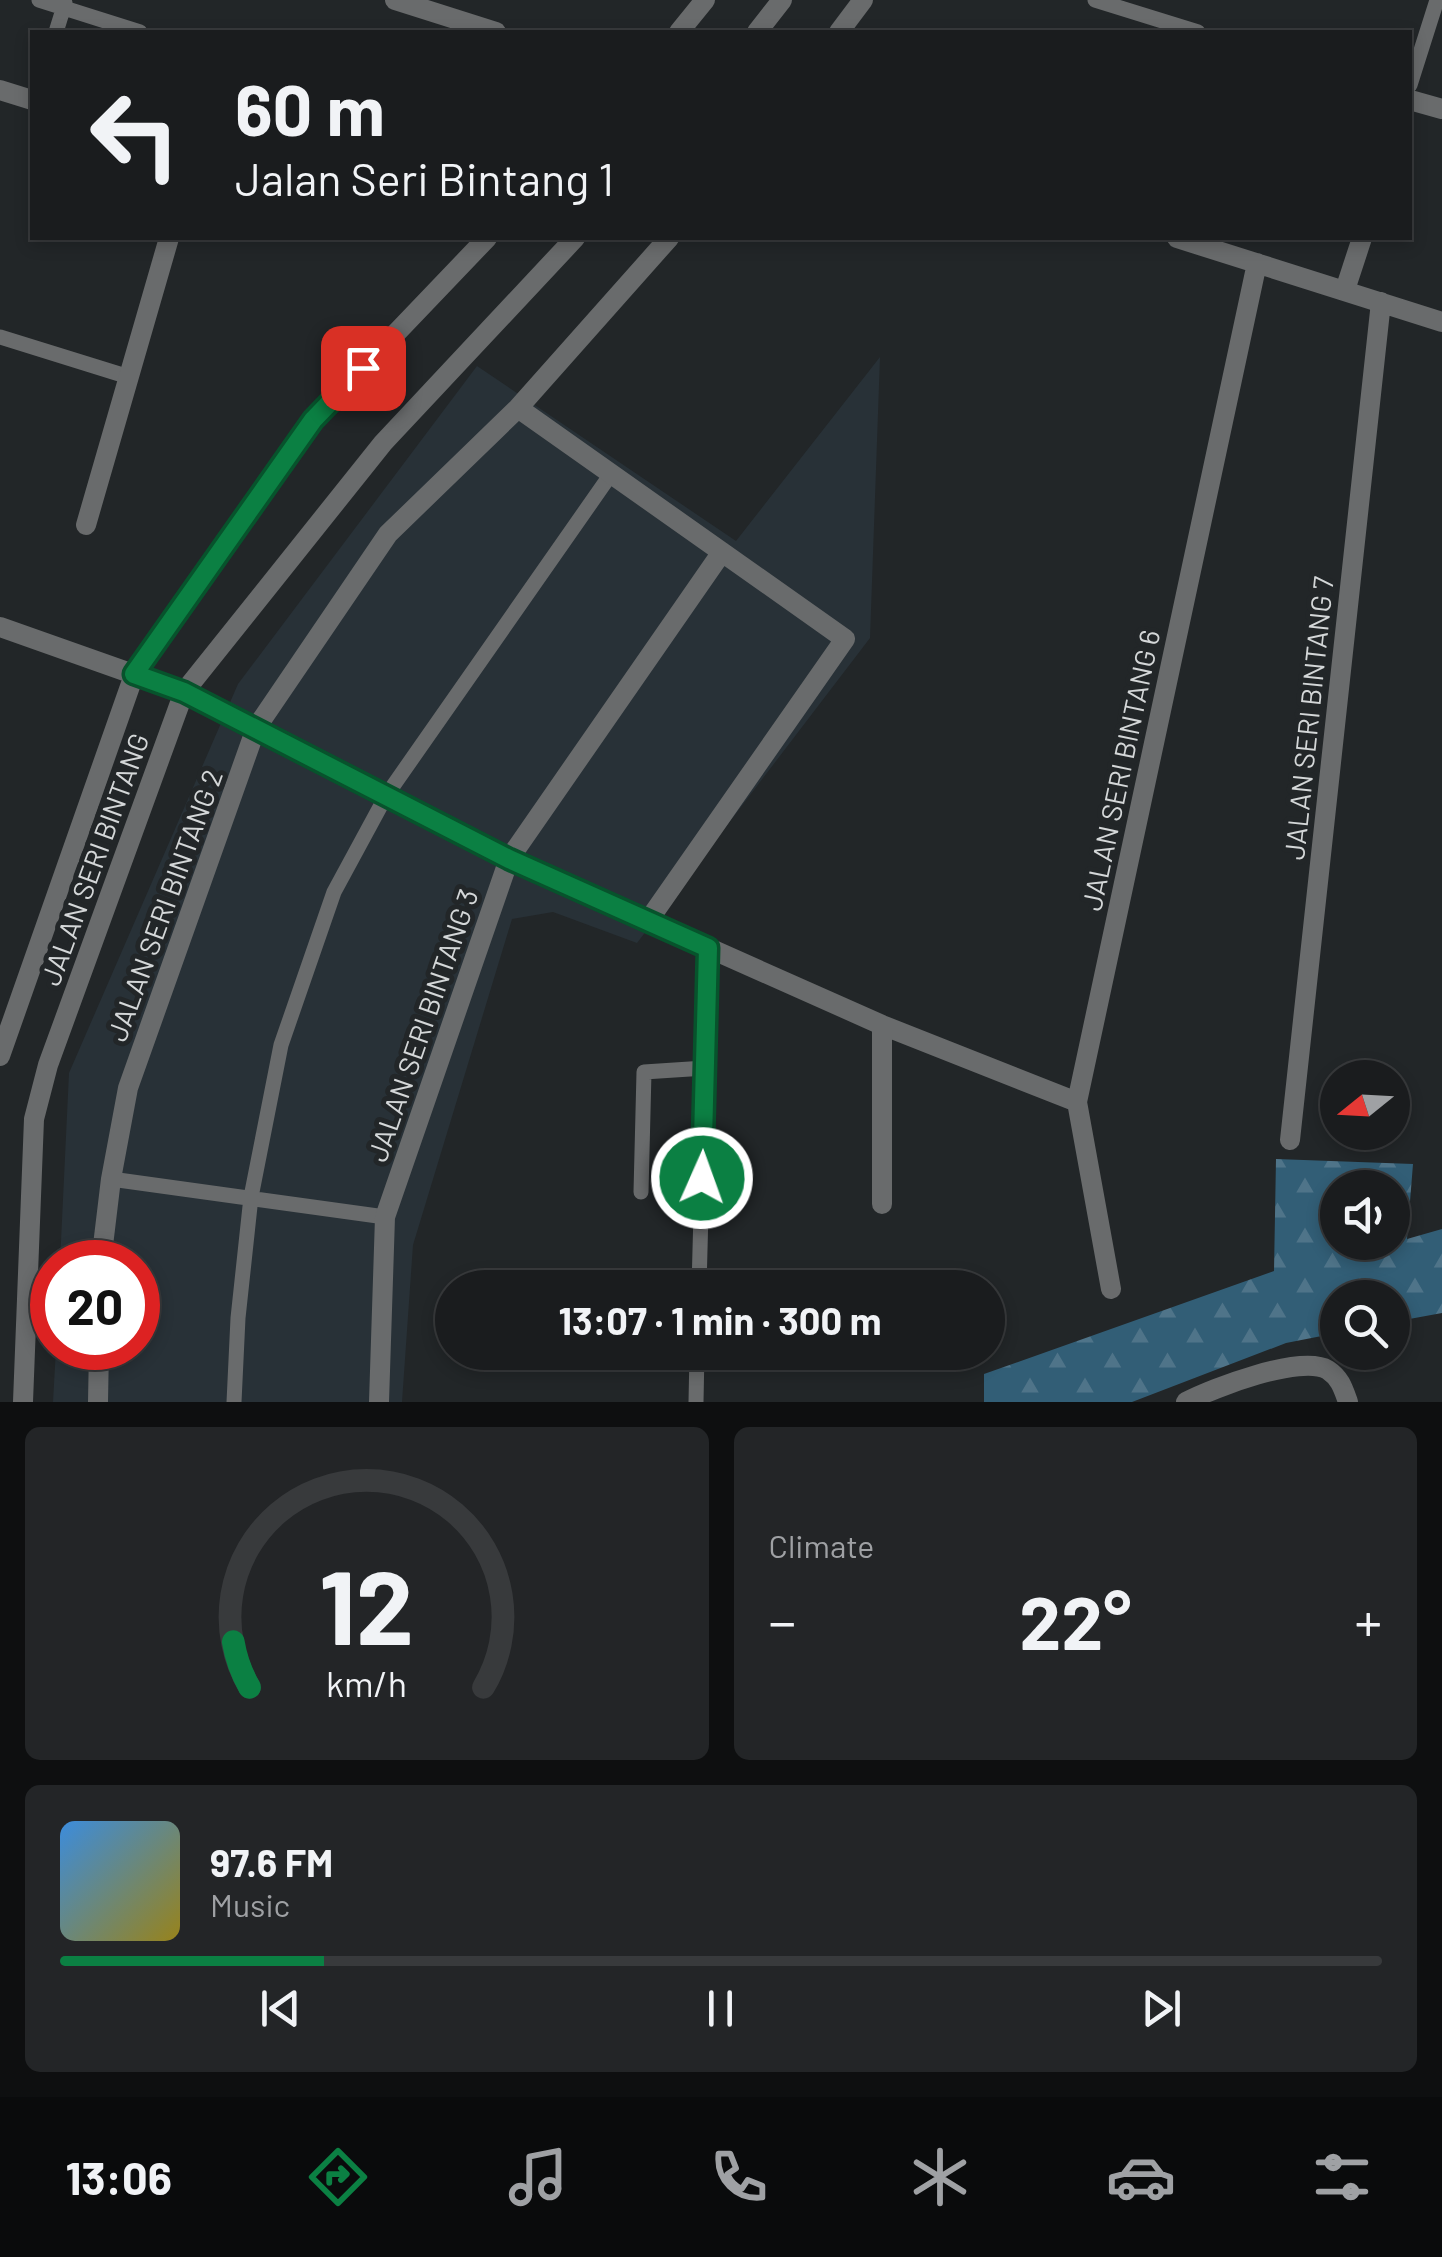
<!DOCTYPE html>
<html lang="en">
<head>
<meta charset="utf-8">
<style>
	body { margin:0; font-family:Barlow,sans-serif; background:#232527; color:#f1f3f6; height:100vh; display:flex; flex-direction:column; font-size:38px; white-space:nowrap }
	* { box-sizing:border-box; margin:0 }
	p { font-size:32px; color:#9fa1a4 }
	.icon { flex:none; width:55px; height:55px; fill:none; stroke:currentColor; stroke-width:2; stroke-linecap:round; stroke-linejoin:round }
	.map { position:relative; height:1402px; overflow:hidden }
	.details { display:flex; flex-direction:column; gap:25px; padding:25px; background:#0e0f10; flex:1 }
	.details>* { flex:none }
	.guide { position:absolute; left:30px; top:30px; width:1382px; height:210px; border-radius:0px; box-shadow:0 5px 15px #0003,0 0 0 2px #383a3c; background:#1a1c1e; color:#f1f3f6; overflow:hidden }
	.needle { width:65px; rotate:252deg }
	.fabs { position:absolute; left:1320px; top:1060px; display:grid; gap:20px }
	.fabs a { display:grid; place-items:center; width:90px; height:90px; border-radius:50%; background:#1a1c1e; box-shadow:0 5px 15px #0003,0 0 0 2px #383a3c; font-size:50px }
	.speed { position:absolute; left:30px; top:1240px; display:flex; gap:20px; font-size:50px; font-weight:700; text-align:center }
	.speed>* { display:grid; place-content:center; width:130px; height:130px; border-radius:50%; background:#1a1c1e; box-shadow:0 5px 15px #0003,0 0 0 2px #383a3c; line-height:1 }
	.speed .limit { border:15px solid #d22; background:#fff; color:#111 }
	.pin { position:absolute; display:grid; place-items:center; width:85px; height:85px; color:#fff; margin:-42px; border-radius:20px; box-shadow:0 5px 15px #0006 }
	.me { position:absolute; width:110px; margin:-55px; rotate:2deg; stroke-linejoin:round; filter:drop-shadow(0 0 8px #0008) }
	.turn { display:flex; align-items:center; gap:35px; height:210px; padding:0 40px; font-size:45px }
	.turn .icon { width:130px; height:130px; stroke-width:2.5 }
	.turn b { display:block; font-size:70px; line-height:85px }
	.big { font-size:75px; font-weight:700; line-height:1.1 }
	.details .widget { flex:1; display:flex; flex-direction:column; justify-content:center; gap:15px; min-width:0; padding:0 35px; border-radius:15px; background:#232527 }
	.details .dial { align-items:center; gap:0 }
	.dial svg { height:260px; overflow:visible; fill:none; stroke:#383a3c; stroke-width:7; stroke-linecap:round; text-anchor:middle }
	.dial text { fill:#f1f3f6; stroke:none }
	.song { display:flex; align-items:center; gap:30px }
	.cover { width:120px; height:120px; border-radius:15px; background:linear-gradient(135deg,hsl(210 70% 55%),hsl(50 70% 35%)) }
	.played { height:10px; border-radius:5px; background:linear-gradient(90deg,#0b8043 20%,#383a3c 20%) }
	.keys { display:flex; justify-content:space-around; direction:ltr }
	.heat { display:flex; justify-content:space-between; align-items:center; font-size:55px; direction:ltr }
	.details .tiles { flex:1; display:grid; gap:25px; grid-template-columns:1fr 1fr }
	.widget:last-child { grid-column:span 2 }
	.trip { position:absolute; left:435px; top:1270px; width:570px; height:100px; border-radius:50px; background:#1a1c1e; box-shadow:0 5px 15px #0003,0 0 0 2px #383a3c; font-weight:700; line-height:100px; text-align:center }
	.tab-bar { display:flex; height:160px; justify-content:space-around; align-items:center; background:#0a0b0c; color:#9fa1a4 }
	.tab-bar .icon { width:70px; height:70px }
	.tab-bar .active { color:#0b8043 }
	.tab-bar b { font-size:45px; color:#f1f3f6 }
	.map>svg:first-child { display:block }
	.built { fill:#283137 }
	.forest { fill:url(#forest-firs); fill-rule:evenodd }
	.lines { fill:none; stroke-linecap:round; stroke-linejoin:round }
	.service { stroke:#696b6c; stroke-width:15 }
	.minor { stroke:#696b6c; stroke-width:20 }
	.tertiary { stroke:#696b6c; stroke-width:20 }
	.route-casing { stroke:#07532c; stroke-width:25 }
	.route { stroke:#0b8043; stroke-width:18 }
	.labels { text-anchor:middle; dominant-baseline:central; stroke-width:10; stroke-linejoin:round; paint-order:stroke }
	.street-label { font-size:28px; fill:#d4d7d8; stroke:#222628 }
</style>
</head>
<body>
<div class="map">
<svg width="1442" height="1402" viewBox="0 0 1442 1402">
	<defs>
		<pattern id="forest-firs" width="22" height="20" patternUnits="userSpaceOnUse" patternTransform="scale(2.5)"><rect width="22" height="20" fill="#325e76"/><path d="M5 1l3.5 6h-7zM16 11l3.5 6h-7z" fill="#4f7489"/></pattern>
	</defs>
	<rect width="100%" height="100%" fill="#222628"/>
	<path class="built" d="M880 357 870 638 637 943 553 912 512 919 413 1245 402 1402H53L56 1348H138V1262H60L69 1073 238 684 477 366 736 541Z"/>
	<path class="forest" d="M1276 1159 1413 1164 1407 1239 1442 1229V1313L1393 1322 1392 1298H1338L1337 1333 1286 1343 1132 1402H984V1374L1274 1271ZM1338 1188H1392V1242H1338Z"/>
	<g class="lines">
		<path class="service" d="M39 0 140 32
			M1095 0 1198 32
			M56 32 65 3
			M1410 85 1437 0
			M0 337 129 377
			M111 1179 385 1217
			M641 1192 644 1072 705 1068
			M699 1288 708 947
			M234 1402 238 1318 251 1197 281 1045 334 892 386 796 611 474
			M696 1402 697 1352"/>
		<path class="minor" d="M395 0 496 32
			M839 32 863 0
			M0 90 32 100
			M1410 100 1442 109
			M1177 238 1442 322
			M1345 290 1362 238
			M518 408 845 639 648 921
			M86 525 169 238
			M184 692 509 859 882 1025 1077 1102
			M1290 1140 1381 302
			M882 1204V1025
			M101 1262 111 1179 128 1088 256 728 388 534 518 408 669 238
			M1111 1289 1077 1102 1257 263
			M98 1402 99 1348
			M379 1402 385 1217 509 859 722 552
			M1186 1402C1213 1388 1301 1354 1328 1370 1340 1378 1343 1388 1348 1402"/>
		<path class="tertiary" d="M679 32 705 0
			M757 32 782 0
			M0 627 184 692
			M0 1056 134 675 313 420 487 238
			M23 1402 34 1119 48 1065 184 692 383 443 575 238"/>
	</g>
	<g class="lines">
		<g class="route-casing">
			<path id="route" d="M363 368 313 420 134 674 184 692 509 859 708 948 702 1178"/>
		</g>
		<use href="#route" class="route"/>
	</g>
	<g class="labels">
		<g class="street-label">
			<text transform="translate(1308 718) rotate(-84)">JALAN SERI BINTANG 7</text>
			<text transform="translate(1120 770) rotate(-78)">JALAN SERI BINTANG 6</text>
			<text transform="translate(94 859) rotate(-70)">JALAN SERI BINTANG</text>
			<text transform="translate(164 905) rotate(-70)">JALAN SERI BINTANG 2</text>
			<text transform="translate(422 1025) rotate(-71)">JALAN SERI BINTANG 3</text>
		</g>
	</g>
</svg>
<div class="fabs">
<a><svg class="needle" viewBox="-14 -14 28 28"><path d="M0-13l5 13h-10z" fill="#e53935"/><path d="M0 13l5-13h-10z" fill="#9fa1a4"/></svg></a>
<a><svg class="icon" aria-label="sound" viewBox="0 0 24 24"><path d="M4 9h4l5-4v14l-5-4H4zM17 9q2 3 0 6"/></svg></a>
<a><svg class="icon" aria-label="search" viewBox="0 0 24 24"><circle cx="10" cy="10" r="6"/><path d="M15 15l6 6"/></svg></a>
</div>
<div class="speed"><div class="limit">20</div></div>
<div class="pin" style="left:363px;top:368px;background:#d93025"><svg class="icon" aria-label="arrive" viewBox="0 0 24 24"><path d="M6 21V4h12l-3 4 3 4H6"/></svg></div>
<svg class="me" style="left:702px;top:1178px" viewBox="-20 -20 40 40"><circle r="17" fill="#0b8043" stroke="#fff" stroke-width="3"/><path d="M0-11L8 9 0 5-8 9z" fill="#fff"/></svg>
<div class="trip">13:07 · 1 min · 300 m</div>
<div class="guide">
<div class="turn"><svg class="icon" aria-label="left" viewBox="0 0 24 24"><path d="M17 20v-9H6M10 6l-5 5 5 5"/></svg><div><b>60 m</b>Jalan Seri Bintang 1</div></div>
</div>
</div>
<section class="details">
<div class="tiles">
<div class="widget dial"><svg viewBox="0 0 100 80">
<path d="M14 69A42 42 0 1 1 86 69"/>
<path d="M14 69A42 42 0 0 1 9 55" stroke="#0b8043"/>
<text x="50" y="56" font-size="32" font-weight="700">12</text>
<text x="50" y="72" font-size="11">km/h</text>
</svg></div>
<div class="widget"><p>Climate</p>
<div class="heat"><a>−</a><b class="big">22°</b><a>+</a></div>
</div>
<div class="widget">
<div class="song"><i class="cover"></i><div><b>97.6 FM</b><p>Music</p></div></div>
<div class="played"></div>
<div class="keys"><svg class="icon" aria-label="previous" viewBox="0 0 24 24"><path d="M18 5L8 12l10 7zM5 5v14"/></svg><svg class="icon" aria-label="pause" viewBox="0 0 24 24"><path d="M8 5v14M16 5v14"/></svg><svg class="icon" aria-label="next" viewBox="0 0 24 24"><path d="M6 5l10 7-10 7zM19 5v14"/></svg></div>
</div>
</div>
</section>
<nav class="tab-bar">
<b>13:06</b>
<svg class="icon active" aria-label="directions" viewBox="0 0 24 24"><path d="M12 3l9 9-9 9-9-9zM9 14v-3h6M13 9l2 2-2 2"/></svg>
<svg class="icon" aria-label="music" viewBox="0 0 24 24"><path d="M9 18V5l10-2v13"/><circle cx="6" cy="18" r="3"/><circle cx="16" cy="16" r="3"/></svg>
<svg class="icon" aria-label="phone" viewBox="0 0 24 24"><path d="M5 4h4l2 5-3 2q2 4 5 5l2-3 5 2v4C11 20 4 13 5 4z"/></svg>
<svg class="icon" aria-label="climate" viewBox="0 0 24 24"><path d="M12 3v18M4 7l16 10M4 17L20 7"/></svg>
<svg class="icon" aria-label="car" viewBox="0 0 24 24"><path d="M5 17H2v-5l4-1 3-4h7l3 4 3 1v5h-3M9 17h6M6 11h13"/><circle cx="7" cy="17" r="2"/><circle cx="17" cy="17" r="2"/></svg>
<svg class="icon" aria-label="filters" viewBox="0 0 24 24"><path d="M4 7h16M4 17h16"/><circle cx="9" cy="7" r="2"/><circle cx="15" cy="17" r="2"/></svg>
</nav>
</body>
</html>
